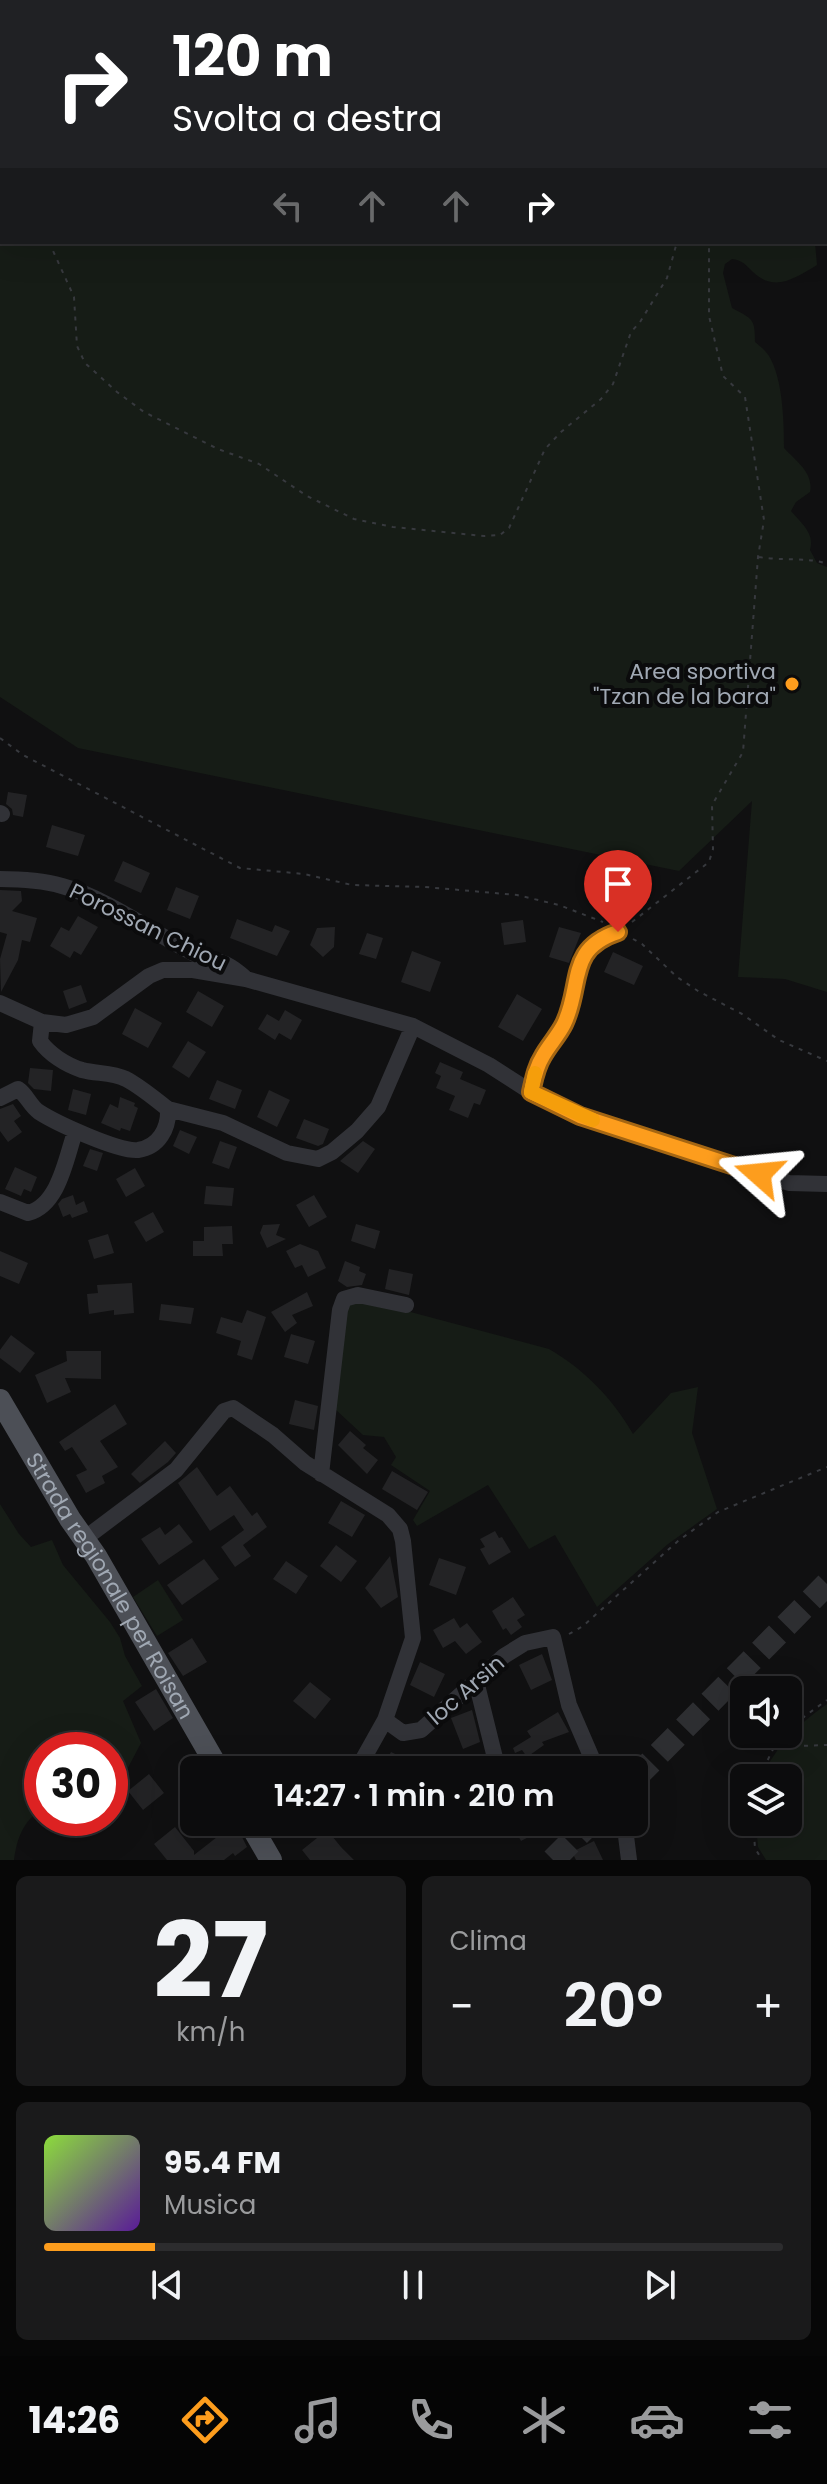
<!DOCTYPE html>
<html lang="it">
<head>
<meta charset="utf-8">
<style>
	body { margin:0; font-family:Poppins,sans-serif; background:#1a1a1b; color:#f1f3f6; height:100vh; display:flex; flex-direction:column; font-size:30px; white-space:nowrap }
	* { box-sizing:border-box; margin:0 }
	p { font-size:26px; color:#9a9b9d }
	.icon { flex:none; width:44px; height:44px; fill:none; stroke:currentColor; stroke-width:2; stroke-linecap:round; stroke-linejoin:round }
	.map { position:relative; height:1860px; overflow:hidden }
	.side { display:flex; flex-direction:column; gap:16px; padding:16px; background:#070707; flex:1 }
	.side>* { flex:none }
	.banner { position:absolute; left:0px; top:0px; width:828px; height:244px; box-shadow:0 8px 32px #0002,0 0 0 2px #2c2c2e; background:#202124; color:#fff; overflow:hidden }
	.tools { position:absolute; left:730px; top:1676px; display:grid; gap:16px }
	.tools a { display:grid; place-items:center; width:72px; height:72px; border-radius:12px; background:#0c0c0d; box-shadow:0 8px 32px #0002,0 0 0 2px #2c2c2e; font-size:40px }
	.speed { position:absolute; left:24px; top:1732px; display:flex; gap:16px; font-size:40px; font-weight:700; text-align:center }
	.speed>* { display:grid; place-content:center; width:104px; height:104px; border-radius:50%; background:#0c0c0d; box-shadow:0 8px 32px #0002,0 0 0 2px #2c2c2e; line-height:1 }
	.speed .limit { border:12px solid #d22; background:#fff; color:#111 }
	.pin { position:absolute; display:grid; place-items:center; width:68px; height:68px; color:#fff; margin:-82px -34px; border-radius:50% 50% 50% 0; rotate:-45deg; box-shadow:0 0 8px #0007 }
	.pin .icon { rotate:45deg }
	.me { position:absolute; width:88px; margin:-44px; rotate:288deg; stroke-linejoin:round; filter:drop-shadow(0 0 6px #0008) }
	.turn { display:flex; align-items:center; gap:28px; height:168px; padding:0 40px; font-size:36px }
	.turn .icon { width:104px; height:104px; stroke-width:2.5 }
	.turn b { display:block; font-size:56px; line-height:68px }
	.lanes { display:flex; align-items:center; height:76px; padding:0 40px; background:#0003; justify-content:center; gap:40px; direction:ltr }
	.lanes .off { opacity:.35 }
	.big { font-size:60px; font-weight:600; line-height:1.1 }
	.side .tile { flex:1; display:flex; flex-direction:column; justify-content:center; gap:12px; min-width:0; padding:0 28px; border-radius:12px; background:#1a1a1b }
	.side .dial { align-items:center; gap:0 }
	.dial b { font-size:104px; line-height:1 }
	.song { display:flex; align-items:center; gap:24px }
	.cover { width:96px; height:96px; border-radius:12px; background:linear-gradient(135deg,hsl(90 70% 55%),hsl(270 70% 35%)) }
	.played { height:8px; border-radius:4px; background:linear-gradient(90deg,#fd9d1d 15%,#2c2c2e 15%) }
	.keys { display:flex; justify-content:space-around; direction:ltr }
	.heat { display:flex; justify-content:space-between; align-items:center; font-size:44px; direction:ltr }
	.side .tiles { flex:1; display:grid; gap:16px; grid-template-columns:1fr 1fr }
	.tile:last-child { grid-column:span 2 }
	.trip { position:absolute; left:180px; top:1756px; width:468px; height:80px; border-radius:12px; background:#0c0c0d; box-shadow:0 8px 32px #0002,0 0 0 2px #2c2c2e; font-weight:600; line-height:80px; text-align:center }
	.tabs { display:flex; height:128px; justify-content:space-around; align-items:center; background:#050505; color:#9a9b9d }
	.tabs .icon { width:56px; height:56px }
	.tabs .on { color:#fd9d1d }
	.tabs b { font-size:36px; color:#f1f3f6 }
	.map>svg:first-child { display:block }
	.green { fill:#161c16 }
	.building { fill:#232325 }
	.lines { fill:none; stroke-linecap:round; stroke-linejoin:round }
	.highway-tunnel { stroke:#2d2e31; stroke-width:24; stroke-dasharray:24 12; stroke-linecap:butt }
	.path { stroke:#37393e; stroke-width:2; stroke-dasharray:4 6; stroke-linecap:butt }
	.minor { stroke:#313237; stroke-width:16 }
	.major { stroke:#4c4f56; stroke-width:22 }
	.route-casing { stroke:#a46613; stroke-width:20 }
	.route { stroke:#fd9d1d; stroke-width:14 }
	.slow { stroke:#f59e0b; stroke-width:14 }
	.poi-dot { fill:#fd9d1d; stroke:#0b0b0c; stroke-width:3 }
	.labels { text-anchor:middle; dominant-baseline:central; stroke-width:8; stroke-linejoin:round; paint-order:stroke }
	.poi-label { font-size:22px; fill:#a0a8b3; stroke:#0b0b0c; text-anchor:end }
	.street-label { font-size:22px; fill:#a0a8b3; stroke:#0b0b0c }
</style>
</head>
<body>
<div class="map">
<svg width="827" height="1860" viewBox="0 0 827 1860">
	<rect width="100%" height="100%" fill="#101011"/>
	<path class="green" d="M0 0H827L826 226V2H2V242H815L817 265C795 278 775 293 753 272 746 265 742 260 732 259L725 264 723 273 732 308C753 319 755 319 755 342 760 346 766 351 769 356 783 379 784 422 784 448 796 461 814 473 810 492L796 502 791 511C801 523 815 533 810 550L817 563 827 567V992L785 979 738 977 752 801 679 871 78 748 0 697Z
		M358 1298 549 1349C585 1370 612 1398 633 1434L671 1393 698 1387 692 1433 717 1509 668 1544 597 1607 555 1535 529 1549 488 1485 417 1526 413 1520 430 1491 391 1465 396 1457 384 1437 363 1435 335 1409 346 1309Z
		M0 1504 19 1534 31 1547 52 1540 63 1565 110 1622 120 1638 125 1656 142 1686 123 1701 141 1743 110 1802V1750H42V1810C23 1820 17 1839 14 1860H0Z
		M158 1580 183 1620 157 1636 133 1597Z
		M827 1704V1860H766L758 1847 756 1822H788V1778L762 1776C779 1743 796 1726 827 1704Z"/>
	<path class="building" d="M8 792 27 795 23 817 13 815 12 809 6 804Z
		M52 825 85 835 78 856 46 847Z
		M123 861 150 873 141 893 114 881Z
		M176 887 199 896 190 919 167 910Z
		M0 890 21 891 22 901 12 911 37 918 30 942 22 940 18 960 1 992 0 959 7 934 0 932Z
		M78 916 98 927 81 955 74 951 70 958 50 946 61 927 69 931Z
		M237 919 272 932 275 925 290 931 277 956 230 938Z
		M523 920 526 942 504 945 501 923Z
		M335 927 334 947 323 957 310 945 317 928Z
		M559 927 581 933 569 963 549 957Z
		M367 933 383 938 376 959 359 954Z
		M412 951 441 962 430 992 401 982Z
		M613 952 643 966 634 985 604 972Z
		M81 985 87 1002 69 1009 63 991Z
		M198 991 224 1006 212 1027 186 1012Z
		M517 994 542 1009 523 1041 498 1027Z
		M135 1008 162 1023 148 1048 122 1034Z
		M285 1010 302 1020 291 1040 279 1033 275 1040 258 1029 267 1014 279 1021Z
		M188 1041 206 1052 189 1078 172 1067Z
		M440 1062 463 1072 460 1079 486 1090 480 1105 474 1103 468 1118 449 1110 455 1096 436 1088 441 1076 435 1073Z
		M30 1068 53 1070 51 1091 34 1089 28 1083Z
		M217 1080 242 1090 235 1109 209 1099Z
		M73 1089 91 1094 86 1115 68 1110Z
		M269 1090 290 1100 277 1127 257 1117Z
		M120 1097 135 1103 134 1106 138 1108 130 1131 121 1128 120 1131 101 1123 110 1104 118 1108Z
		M13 1104 21 1116 14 1121 22 1132 8 1142 0 1131V1109Z
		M304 1119 329 1129 323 1144 318 1146 296 1138Z
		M180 1130 197 1137 189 1154 173 1146Z
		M220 1141 237 1147 229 1169 212 1163Z
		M363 1141 375 1149 358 1173 340 1161Z
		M90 1149 103 1153 97 1171 83 1166Z
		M15 1167 37 1177 31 1192 24 1189 21 1196 5 1189Z
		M135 1168 145 1186 126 1197 116 1179Z
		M206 1186 234 1188 232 1206 204 1204Z
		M73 1195 76 1205 84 1201 88 1212 72 1218 70 1214 63 1217 58 1204 62 1199Z
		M314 1195 327 1217 309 1227 296 1205Z
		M153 1212 164 1232 146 1242 134 1222Z
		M280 1224 276 1235 286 1239 267 1248 260 1233 263 1225Z
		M356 1224 380 1231 375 1249 351 1241Z
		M232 1226 233 1244H222L223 1256H193V1241H204V1227Z
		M108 1234 114 1253 94 1259 88 1240Z
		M300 1244 318 1251 326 1268 308 1277 302 1265 295 1268 286 1251Z
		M0 1251 28 1263 19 1284 0 1276Z
		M345 1261 360 1267 359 1271 366 1274 362 1285 347 1287 338 1281Z
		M389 1269 413 1274 409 1295 385 1289Z
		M132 1283 134 1313 114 1315V1310L89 1314 87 1294 98 1293 97 1285Z
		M307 1292 313 1306 292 1315 297 1323 285 1332 271 1312Z
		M161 1304 194 1308 191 1324 159 1320Z
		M247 1310 266 1317 252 1360 237 1355 241 1341 216 1333 221 1317 242 1323Z
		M291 1334 315 1341 308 1364 284 1357Z
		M11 1335 35 1353 20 1373 0 1358V1350Z
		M66 1351H101V1379L65 1378 71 1392 47 1403 35 1375 67 1361Z
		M295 1400 318 1406 314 1430 289 1424Z
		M115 1404 127 1424 100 1441 118 1467 102 1476 105 1483 86 1493 76 1475 87 1470 72 1447 65 1451 59 1442Z
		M350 1431 366 1445 363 1448 378 1460 367 1474 338 1445Z
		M165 1441 176 1453 168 1462 140 1483 131 1474Z
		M197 1467 217 1496 230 1486 252 1516 257 1512 267 1527 243 1545 251 1556 235 1567 221 1547 244 1530 234 1515 210 1531 178 1483Z
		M392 1471 428 1492 417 1510 382 1489Z
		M341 1501 365 1515 352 1537 328 1523Z
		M179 1524 193 1542 159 1565 141 1539 160 1527 165 1535Z
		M495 1531 499 1538 502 1537 511 1552 489 1565 480 1549 485 1547 480 1539Z
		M336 1545 357 1561 341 1582 320 1566Z
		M390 1556 398 1597 381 1608 365 1588Z
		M439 1558 466 1567 456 1595 429 1585Z
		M204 1559 219 1579 182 1605 167 1585Z
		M286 1561 308 1576 296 1594 273 1579Z
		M513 1597 525 1615 517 1620 522 1627 511 1635 506 1628 503 1630 492 1611Z
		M454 1618 460 1628 467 1623 482 1642 466 1654 455 1641 443 1648 433 1630Z
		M192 1638 207 1662 183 1676 168 1653Z
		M542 1654 552 1680 531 1690 519 1665Z
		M420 1662 445 1674 434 1697 410 1685Z
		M310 1682 331 1699 315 1719 293 1701Z
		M156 1689 173 1718 154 1731 135 1702Z
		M472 1710 480 1742 463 1749 451 1718Z
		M558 1712 569 1732 542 1742 544 1745 527 1757 522 1750 515 1753 513 1748 531 1737 527 1731Z
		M391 1752 428 1770H382Z
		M149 1774 164 1793 143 1810 128 1791Z
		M511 1822H557L521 1841Z
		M235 1823 247 1847 235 1856 233 1853 224 1860H167L154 1844 175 1827 194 1851V1855Z
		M327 1830 341 1847 354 1860H310L302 1850Z
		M594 1841 603 1860H576L572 1852Z"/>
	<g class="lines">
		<path class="highway-tunnel" d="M634 1779 827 1584
			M553 1860 591 1822"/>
		<path class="path" d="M625 2 627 0
			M0 26 2 29
			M0 164 2 162
			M826 238H827
			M49 242 74 297 77 346 85 363 117 392 144 412 218 449 259 464 307 496 354 519 393 527 484 536 500 535 509 528 545 449 561 432 601 399 613 384 631 332 640 322 667 278 677 242
			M804 242H806
			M759 557C780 561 811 557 827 564
			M0 738 23 755 240 868 304 874 352 885 425 887 517 895 559 905 603 922
			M632 922 709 862 713 849 712 805 743 752 758 557 764 520 745 397 723 376 709 316V242
			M633 939 642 944 677 977 698 991 742 1014 779 1040 827 1061
			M569 1634 583 1626 678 1541 718 1512 827 1467
			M788 1733 805 1716 827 1700
			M774 1747 827 1745
			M759 1778 774 1747 787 1734
			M753 1822 755 1848 762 1860"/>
		<path class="minor" d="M0 813 2 814
			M0 879C21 879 41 880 62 886 107 898 153 933 195 954 218 965 222 957 244 977
			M0 1003 42 1022 66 1025 93 1017 149 976 163 970H193L246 979 413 1026 489 1065 531 1092 580 1116 789 1183 827 1184
			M531 1092C534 1079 536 1067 543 1056 550 1043 562 1033 567 1019 580 979 571 947 618 932
			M0 1098 18 1089C27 1095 30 1106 39 1112 56 1123 119 1152 138 1150 159 1147 169 1128 168 1109 155 1099 141 1087 126 1079 112 1072 96 1074 82 1070 66 1065 49 1054 40 1041L42 1022
			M168 1109 223 1123 287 1153 318 1159 332 1152 357 1131 378 1107 413 1026
			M0 1202 28 1213C59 1205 66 1158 75 1132
			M321 1474 340 1310 344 1299 358 1295 406 1305
			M84 1539 176 1470 224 1411 233 1408 273 1435 305 1463 388 1515 400 1529 403 1541 413 1638 385 1720 357 1770
			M476 1681 498 1770
			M385 1720 403 1733 421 1730 504 1656 525 1643 553 1637 569 1705 597 1770
			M620 1822 626 1836 629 1860"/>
		<g class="major">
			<path id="s1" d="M0 1400 70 1519 96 1556 219 1770"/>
			<path d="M249 1822 271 1860"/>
		</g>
	</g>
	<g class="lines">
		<g class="route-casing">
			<path id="route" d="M618 932C566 949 583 985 564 1024 558 1036 549 1045 543 1056 536 1067 534 1079 531 1092L580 1116 759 1174"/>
		</g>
		<use href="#route" class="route"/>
		<path class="slow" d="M535 1073 531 1092 593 1120"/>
	</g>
	<circle class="poi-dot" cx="792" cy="684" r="8"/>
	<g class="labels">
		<g class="poi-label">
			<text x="776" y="671">Area sportiva<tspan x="776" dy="25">"Tzan de la bara"</tspan></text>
		</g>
		<g class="street-label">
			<text transform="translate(148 927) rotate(26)">Porossan Chiou</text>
			<text stroke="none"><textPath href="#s1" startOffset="216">Strada regionale per Roisan</textPath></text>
			<text transform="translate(466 1690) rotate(-41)">loc Arsin</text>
		</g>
	</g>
</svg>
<div class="tools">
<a><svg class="icon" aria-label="sound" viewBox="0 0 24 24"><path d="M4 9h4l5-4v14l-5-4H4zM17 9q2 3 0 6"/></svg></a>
<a><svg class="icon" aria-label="layers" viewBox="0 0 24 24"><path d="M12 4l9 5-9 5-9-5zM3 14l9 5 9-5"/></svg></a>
</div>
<div class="speed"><div class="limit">30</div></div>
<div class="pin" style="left:618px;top:932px;background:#d93025"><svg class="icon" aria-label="arrive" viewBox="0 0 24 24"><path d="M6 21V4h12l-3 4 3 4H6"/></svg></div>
<svg class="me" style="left:759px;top:1174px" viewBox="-20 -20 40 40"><path d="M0-17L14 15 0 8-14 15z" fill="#fd9d1d" stroke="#fff" stroke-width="4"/></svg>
<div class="trip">14:27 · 1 min · 210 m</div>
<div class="banner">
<div class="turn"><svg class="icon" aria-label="right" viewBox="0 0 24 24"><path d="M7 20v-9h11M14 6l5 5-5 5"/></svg><div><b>120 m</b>Svolta a destra</div></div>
<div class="lanes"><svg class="icon off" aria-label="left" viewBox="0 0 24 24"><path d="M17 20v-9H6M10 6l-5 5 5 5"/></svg><svg class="icon off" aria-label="ahead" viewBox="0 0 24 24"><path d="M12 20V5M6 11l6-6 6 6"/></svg><svg class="icon off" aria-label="ahead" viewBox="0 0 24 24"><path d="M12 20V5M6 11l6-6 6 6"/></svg><svg class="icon" aria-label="right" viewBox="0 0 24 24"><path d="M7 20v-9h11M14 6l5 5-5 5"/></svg></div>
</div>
</div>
<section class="side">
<div class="tiles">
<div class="tile dial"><b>27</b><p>km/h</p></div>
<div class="tile"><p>Clima</p>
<div class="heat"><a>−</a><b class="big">20°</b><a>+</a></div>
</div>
<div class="tile">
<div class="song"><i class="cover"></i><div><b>95.4 FM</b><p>Musica</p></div></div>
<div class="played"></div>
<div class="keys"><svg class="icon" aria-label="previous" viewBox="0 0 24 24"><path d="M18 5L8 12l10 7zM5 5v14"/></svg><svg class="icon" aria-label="pause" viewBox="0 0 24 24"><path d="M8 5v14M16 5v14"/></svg><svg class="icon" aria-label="next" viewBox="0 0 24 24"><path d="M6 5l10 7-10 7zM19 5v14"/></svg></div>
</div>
</div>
</section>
<nav class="tabs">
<b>14:26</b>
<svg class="icon on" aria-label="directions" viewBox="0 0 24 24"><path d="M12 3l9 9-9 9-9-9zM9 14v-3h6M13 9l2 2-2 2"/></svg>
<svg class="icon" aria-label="music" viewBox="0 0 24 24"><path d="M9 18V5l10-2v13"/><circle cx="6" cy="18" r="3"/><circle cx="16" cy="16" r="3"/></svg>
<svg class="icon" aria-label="phone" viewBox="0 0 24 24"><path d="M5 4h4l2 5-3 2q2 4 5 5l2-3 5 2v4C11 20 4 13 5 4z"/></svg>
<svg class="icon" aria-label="climate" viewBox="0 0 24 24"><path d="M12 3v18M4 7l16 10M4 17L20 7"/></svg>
<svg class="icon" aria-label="car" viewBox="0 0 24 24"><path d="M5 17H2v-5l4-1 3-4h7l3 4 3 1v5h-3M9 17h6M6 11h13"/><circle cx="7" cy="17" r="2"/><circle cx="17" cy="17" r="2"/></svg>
<svg class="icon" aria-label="filters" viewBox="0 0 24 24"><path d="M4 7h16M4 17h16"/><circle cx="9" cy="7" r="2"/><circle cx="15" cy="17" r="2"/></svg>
</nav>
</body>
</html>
